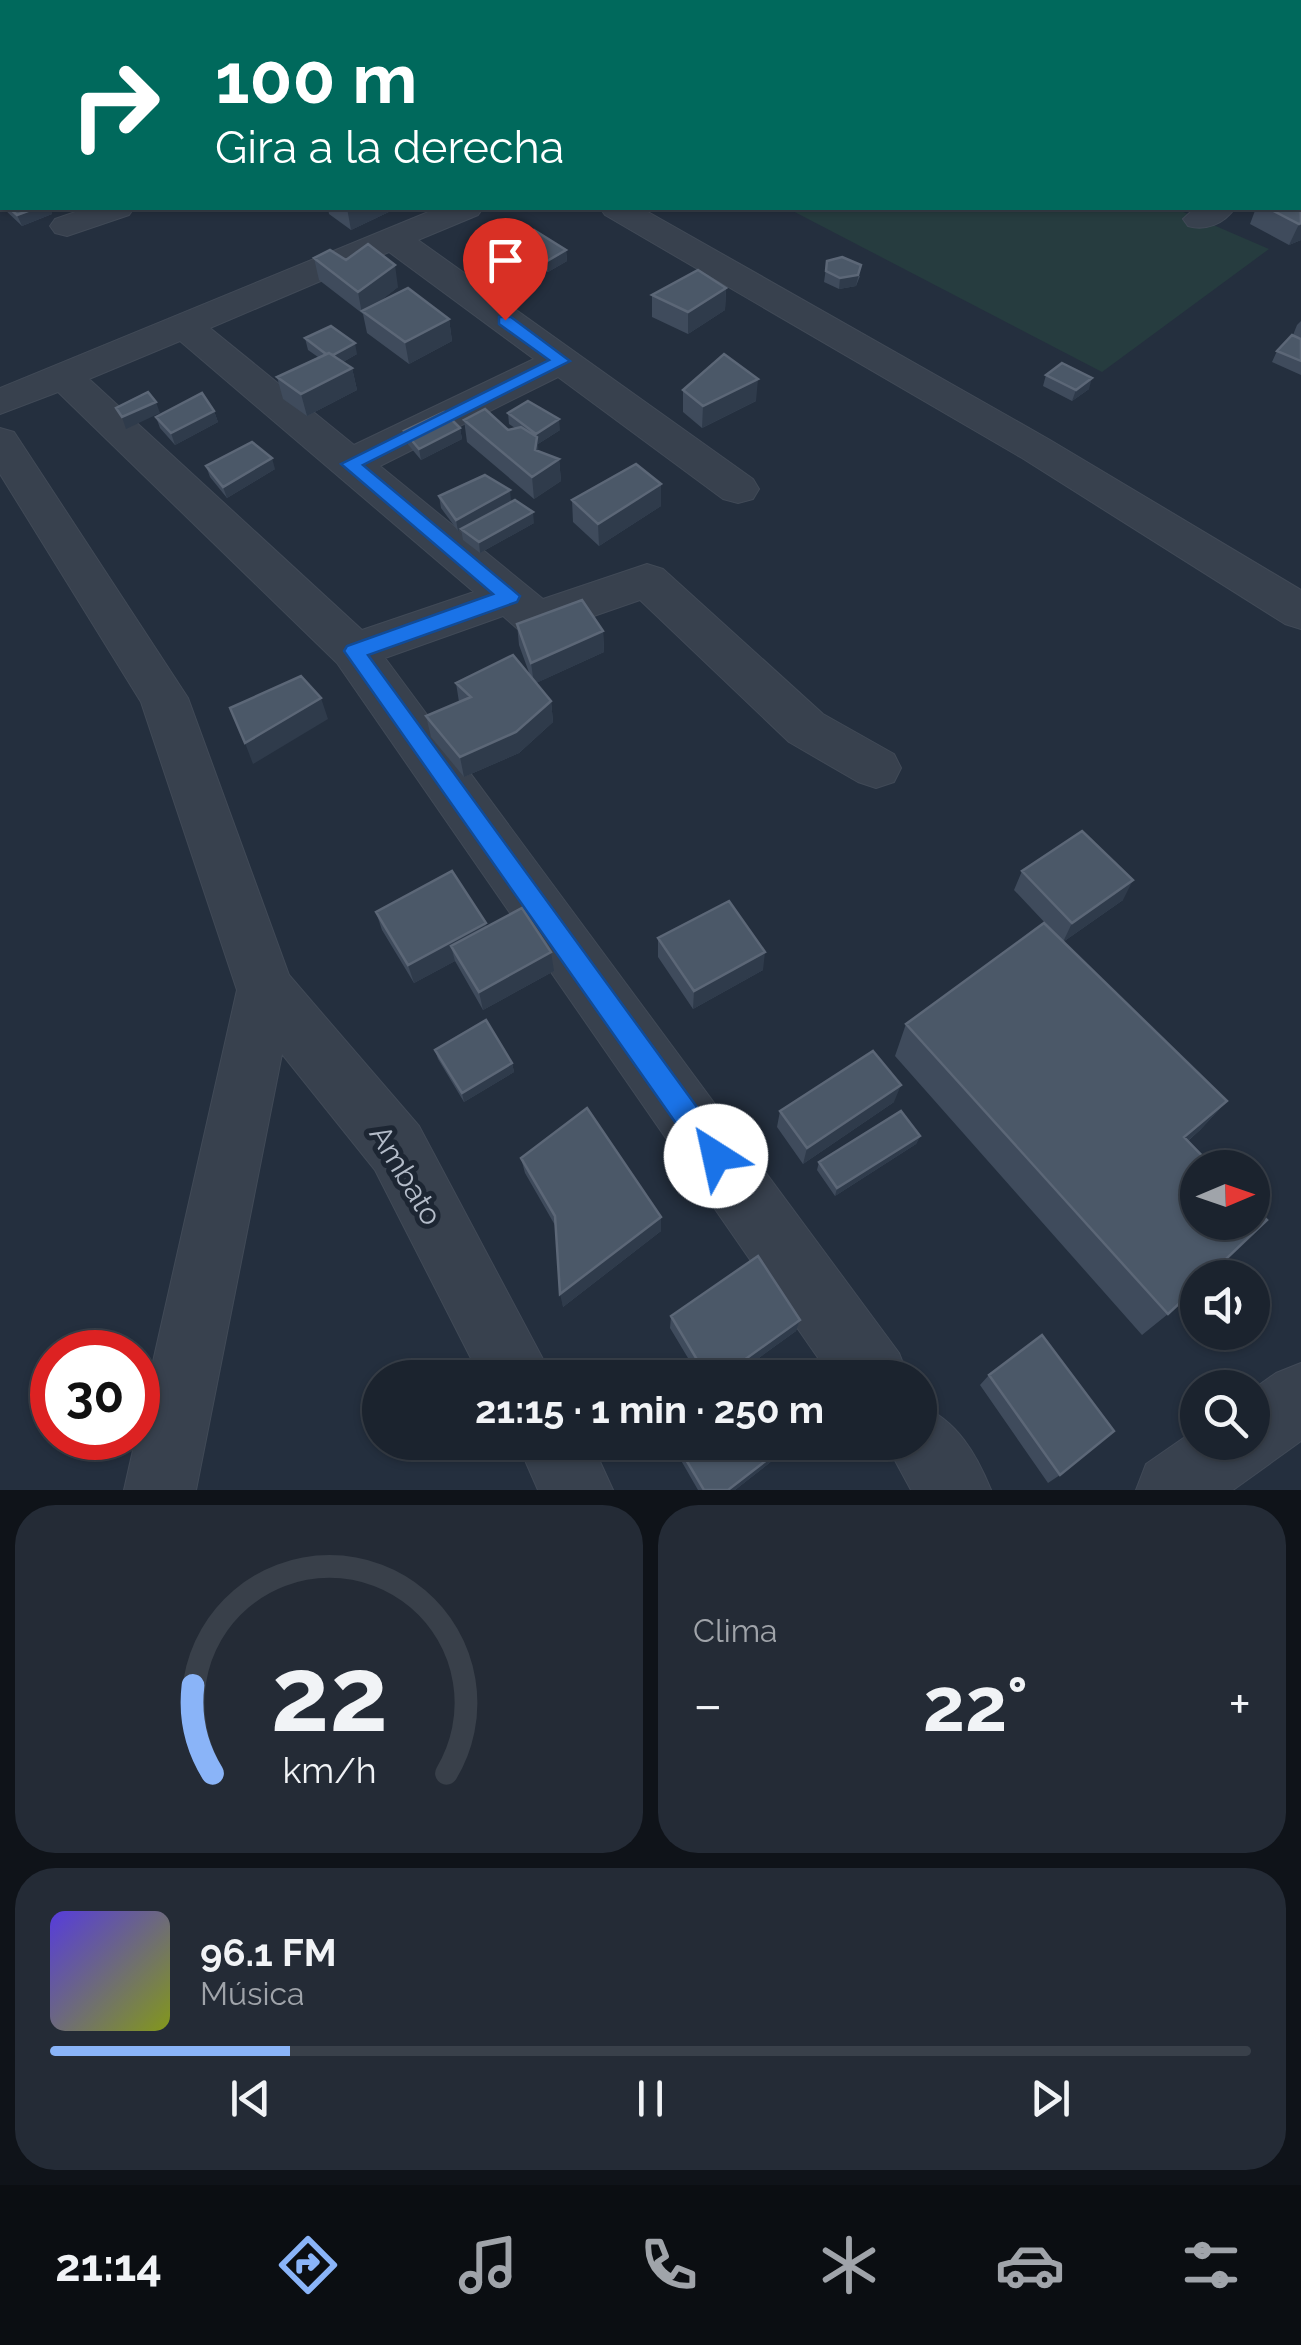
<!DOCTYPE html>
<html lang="es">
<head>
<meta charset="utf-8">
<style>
	body { margin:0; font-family:Raleway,sans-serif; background:#242b36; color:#f1f3f6; height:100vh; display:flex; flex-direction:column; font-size:38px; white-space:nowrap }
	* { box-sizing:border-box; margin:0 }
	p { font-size:32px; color:#a0a4aa }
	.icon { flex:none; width:55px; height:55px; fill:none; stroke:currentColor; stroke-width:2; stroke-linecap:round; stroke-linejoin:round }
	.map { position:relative; height:1490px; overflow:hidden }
	.drawer { display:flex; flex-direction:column; gap:15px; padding:15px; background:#0f1319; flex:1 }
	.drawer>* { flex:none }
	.guide { position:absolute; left:0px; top:0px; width:1302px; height:210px; box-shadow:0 2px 8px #0004,0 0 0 2px #39404a; background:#00695c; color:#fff; overflow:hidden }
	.needle { width:65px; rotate:88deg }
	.buttons { position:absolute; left:1180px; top:1150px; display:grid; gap:20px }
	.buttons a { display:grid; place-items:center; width:90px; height:90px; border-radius:50%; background:#1b232e; box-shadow:0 2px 8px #0004,0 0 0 2px #39404a; font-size:50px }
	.speed { position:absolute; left:30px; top:1330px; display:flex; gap:20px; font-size:50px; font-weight:700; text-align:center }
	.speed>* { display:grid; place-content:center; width:130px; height:130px; border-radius:50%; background:#1b232e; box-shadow:0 2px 8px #0004,0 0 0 2px #39404a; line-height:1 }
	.speed .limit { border:15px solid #d22; background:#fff; color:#111 }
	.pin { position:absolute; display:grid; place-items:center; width:85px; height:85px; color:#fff; margin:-102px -42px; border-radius:50% 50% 50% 0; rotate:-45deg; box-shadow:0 0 10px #0007 }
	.pin .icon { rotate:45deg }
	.me { position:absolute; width:110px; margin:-55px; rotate:325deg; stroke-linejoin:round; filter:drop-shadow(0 0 8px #0008) }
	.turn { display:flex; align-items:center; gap:35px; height:210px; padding:0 50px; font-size:45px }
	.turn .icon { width:130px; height:130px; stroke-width:2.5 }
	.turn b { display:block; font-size:70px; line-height:85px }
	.big { font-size:75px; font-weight:700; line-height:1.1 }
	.drawer .card { flex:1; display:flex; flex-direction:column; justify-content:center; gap:15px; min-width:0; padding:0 35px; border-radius:40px; background:#242b36 }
	.drawer .dial { align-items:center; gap:0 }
	.dial svg { height:260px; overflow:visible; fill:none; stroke:#39404a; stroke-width:7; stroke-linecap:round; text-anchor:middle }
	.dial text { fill:#f1f3f6; stroke:none }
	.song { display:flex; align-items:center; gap:30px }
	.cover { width:120px; height:120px; border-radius:15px; background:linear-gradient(135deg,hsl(250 70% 55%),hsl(70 70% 35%)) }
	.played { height:10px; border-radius:5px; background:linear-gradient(90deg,#8ab4f8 20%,#39404a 20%) }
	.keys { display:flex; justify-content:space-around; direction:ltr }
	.heat { display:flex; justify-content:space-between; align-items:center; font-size:55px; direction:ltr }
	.drawer .tiles { flex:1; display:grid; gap:15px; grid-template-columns:1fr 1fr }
	.card:last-child { grid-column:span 2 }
	.trip { position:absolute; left:362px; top:1360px; width:575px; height:100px; border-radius:50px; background:#1b232e; box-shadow:0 2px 8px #0004,0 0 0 2px #39404a; font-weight:700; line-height:100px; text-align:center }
	.tab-bar { display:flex; height:160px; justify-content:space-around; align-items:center; background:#0b0e12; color:#a0a4aa }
	.tab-bar .icon { width:70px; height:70px }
	.tab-bar .on { color:#8ab4f8 }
	.tab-bar b { font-size:45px; color:#f1f3f6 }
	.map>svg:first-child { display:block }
	.green { fill:#263c3f }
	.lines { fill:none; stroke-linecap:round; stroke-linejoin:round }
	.minor-casing { stroke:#414a57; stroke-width:2 }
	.minor { fill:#38414e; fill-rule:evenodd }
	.wall { fill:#3f4b5c }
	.shaded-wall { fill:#2f3b4b }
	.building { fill:#4b5868; stroke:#5c6777; stroke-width:2.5 }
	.route { fill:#1a73e8; stroke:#114b97; stroke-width:2.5 }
	.labels { text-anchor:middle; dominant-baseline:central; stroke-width:10; stroke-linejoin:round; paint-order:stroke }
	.near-street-label { font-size:30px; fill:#b4bcc9; stroke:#1d2633 }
</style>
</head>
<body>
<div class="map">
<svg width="1301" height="1490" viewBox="0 0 1301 1490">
	<rect width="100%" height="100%" fill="#242f3e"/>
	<path class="green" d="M787 208H1174L1269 249 1102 372Z"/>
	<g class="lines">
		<g class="minor-casing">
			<path id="minor" d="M395 0H425L427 2H397Z
				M1301 145V165L1300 166V146Z
				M87 208H134L129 215 67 236 55 233 50 226 55 219Z
				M438 208H483L478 215 418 240 753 479 759 489 753 499 738 503 723 499 558 377 380 466 543 599 647 564 663 569 823 714 894 754 901 768 894 782 876 788 858 782 789 742 640 600 536 636 520 631 503 616 385 658 899 1353 909 1378H832L337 663 58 392 0 414V388ZM389 252 534 359 354 445 210 328ZM180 341 474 592 362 630 89 379Z
				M600 208H641L1050 440 1301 590V629L1285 624 1022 458 605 215Z
				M1195 208H1235C1224 224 1206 231 1188 226L1183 219Z
				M0 428 14 432 188 698 289 975 419 1126 553 1378H481L375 1170 282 1054 196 1490H124L237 990 141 702 0 474Z
				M1301 1363V1441L1233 1490H1136L1146 1464 1198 1428V1442H1252V1390L1276 1373Z
				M920 1405C957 1421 976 1453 991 1490H911L885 1442H920Z
				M517 1442H591L613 1490H538Z"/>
		</g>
		<use href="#minor" class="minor"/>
	</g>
	<path class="wall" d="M3 208H50L52 214 22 226Z
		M328 208H395V209L351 230 329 214Z
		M1256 208H1300L1301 240 1289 245 1250 224Z
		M508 242 566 250 567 261 548 272 509 253Z
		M314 258 398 287 376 304 449 319 452 341 409 364 367 333 363 314 319 280Z
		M827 261 860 276 856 286 839 289 824 282Z
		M726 288 725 310 688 334 652 317V295Z
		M1301 321V375L1272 362 1277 351 1293 335 1297 325Z
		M305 338 357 354 343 362 352 368 357 390 307 416 283 399 277 377 318 357 308 350Z
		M1046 375 1089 389 1072 401 1043 386Z
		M683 390 756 401 702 428 683 412Z
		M214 411 218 422 175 445 160 428 156 417Z
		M508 413 560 430 538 444V452L559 459 561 481 534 499 467 442 464 420 508 430 515 428 509 424Z
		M460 428 462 439 421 460 406 442 404 431Z
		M206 466 275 469 227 498 210 477Z
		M661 484V506L599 546 573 522 572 500Z
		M439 496 511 501 473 522 534 523 480 553 463 540 461 529 458 531 441 508Z
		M517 624 603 631 604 652 536 683 551 701 553 722 519 753 464 777 431 737 426 716 459 702 456 683 531 678 519 645Z
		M1022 871 1123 900 1063 942 1014 890Z
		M376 912 486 923V927L554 971 483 1010 455 961 414 983 382 930Z
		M658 938 763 970 693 1009 658 957Z
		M906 1024 1227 1101 1200 1130 1188 1141 1168 1314 1142 1335 895 1056Z
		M435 1050 512 1063 514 1072 464 1102 438 1059Z
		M894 1102 803 1164 777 1127 780 1111Z
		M920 1136 916 1144 835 1196 817 1170 819 1162Z
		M521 1158 661 1217V1231L563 1307 556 1227 525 1173Z
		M671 1316 800 1320 796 1331 731 1378H700L670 1328Z
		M989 1375 1060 1475 1048 1483 980 1385Z
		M679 1448 781 1449 777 1457 735 1490H698L679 1457Z"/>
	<path class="shaded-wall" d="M36 208H50L52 214 22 226 17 215Z
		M347 208H395V209L351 230Z
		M1301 223V240L1289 245 1299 224Z
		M566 250 567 261 548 272 547 261Z
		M395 265 398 287 365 313 362 311V314L358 292Z
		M861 265 856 286 839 289 840 278Z
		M726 288 725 310 688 334V312Z
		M449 319 452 341 409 364 405 342Z
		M355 343 357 354 332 368 330 357Z
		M352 368 357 390 307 416 301 394Z
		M1092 378 1089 389 1072 401 1076 390Z
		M758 379 756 401 702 428 703 406Z
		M156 402 160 413 126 429 122 417Z
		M214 411 218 422 175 445 171 433Z
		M559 419 560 430 538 444 539 459 535 450 536 434Z
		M460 428 462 439 421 460 419 449Z
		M272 458 275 469 227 498 223 487Z
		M559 459 561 481 534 499 532 477Z
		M661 484V506L599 546 598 524Z
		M510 490 511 501 458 531 456 520Z
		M533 512 534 523 480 553 479 542Z
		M603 631 604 652 534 684 531 663Z
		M321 698 328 719 253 764 245 743Z
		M551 701 553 722 519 753 464 777 460 757Z
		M1133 880 1123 900 1063 942 1072 923Z
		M486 923 489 942 451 946 455 961 414 983 408 965Z
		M551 952 554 971 483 1010 479 992Z
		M765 952 763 970 693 1009 694 991Z
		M512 1063 514 1072 464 1102 462 1093Z
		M901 1085 894 1102 803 1164 807 1148Z
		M1227 1101 1200 1130 1159 1166 1184 1137Z
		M920 1136 916 1144 835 1196 837 1188Z
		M661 1217V1231L563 1307 560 1294Z
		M800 1320 796 1331 731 1378H719Z
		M781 1449 777 1457 735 1490H728Z"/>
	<path class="building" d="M1300 189 1301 223 1299 224 1268 208H1300Z
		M9 208H36L17 215Z
		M534 230 566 250 547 261 508 242Z
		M368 244 395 265 358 292 314 258 330 250 346 260Z
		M842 257 861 265 858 275 840 278 826 271 827 261Z
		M698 270 726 288 688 312 652 295Z
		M408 288 449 319 405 342 362 311Z
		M331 326 355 343 333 355 329 353 326 354 305 338Z
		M1292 335 1301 339V361L1277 351Z
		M329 353 352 368 301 394 277 377Z
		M724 354 758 379 703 406 683 390Z
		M1062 363 1092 378 1076 390 1046 375Z
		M148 392 156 402 122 417 116 408Z
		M202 393 214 411 171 433 156 417Z
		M528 401 559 419 536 434 508 413Z
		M485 409 508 430 521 427 537 437 535 450 559 459 532 477 464 420Z
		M444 412 460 428 419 449 404 431Z
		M252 442 272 458 223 487 206 466Z
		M636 464 661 484 598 524 572 500Z
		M485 475 510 490 456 520 439 496Z
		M515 500 533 512 479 542 461 529Z
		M582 600 603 631 531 663 517 624Z
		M513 655 551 701 516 732 460 757 426 716 471 697 456 683Z
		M301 676 321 698 245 743 230 708Z
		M1082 831 1133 880 1072 923 1022 871Z
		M452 871 486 923 408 965 376 912Z
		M729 901 765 952 694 991 658 938Z
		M522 908 551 952 479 992 451 946Z
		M1044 923 1227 1101 1184 1137 1214 1168H1198V1222H1252V1206L1267 1220 1206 1278H1198V1286L1168 1314 906 1024Z
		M486 1020 512 1063 462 1093 435 1050Z
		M873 1051 901 1085 807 1148 780 1111Z
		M587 1108 661 1217 560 1294 555 1216 521 1158Z
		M901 1111 920 1136 837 1188 819 1162Z
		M758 1256 800 1320 719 1378H708L671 1316Z
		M1042 1335 1114 1431 1060 1475 989 1375Z
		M687 1442H777L781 1449 728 1490H704L679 1448Z"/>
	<path class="route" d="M499 317H511L570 361 363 465 520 596 517 602 368 655 726 1147 730 1156 726 1166 716 1171 706 1166 344 651 347 646 493 594 341 464 549 360 499 324Z"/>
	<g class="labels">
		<g class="near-street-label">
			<text transform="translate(406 1175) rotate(59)">Ambato</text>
		</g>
	</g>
</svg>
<div class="buttons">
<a><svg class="needle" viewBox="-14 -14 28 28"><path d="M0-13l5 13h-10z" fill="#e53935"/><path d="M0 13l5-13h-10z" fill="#a0a4aa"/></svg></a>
<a><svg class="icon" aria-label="sound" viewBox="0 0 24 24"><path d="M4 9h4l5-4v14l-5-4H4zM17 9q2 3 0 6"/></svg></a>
<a><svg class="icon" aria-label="search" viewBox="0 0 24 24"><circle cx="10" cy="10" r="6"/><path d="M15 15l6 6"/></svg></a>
</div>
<div class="speed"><div class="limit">30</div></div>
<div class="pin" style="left:505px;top:320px;background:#d93025"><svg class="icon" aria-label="arrive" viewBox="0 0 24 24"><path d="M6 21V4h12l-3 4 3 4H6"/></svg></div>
<svg class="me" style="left:716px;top:1156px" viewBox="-20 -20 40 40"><circle r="19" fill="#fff"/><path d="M0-13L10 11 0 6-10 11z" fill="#1a73e8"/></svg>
<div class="trip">21:15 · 1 min · 250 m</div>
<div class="guide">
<div class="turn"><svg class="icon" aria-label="right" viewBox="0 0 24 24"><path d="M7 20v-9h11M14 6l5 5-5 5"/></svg><div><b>100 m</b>Gira a la derecha</div></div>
</div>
</div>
<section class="drawer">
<div class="tiles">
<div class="card dial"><svg viewBox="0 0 100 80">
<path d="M14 69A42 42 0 1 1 86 69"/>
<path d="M14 69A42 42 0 0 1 8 42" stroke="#8ab4f8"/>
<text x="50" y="56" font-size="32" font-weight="700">22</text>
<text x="50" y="72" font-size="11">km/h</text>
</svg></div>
<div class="card"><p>Clima</p>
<div class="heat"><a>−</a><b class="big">22°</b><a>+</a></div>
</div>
<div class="card">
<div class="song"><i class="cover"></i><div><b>96.1 FM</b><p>Música</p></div></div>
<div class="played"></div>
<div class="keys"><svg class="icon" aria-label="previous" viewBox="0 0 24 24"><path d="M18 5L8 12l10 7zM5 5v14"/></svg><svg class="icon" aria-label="pause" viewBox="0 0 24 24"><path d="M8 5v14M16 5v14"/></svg><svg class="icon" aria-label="next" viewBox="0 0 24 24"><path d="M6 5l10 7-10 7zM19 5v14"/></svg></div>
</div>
</div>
</section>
<nav class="tab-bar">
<b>21:14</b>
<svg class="icon on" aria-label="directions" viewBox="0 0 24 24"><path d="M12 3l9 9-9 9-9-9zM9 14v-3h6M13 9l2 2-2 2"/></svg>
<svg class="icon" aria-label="music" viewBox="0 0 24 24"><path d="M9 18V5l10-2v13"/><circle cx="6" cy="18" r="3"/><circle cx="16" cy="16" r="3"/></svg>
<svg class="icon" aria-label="phone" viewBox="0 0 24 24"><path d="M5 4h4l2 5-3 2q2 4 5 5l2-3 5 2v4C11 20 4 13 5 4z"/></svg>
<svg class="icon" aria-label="climate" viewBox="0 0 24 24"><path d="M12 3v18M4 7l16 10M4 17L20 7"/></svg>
<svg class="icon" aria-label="car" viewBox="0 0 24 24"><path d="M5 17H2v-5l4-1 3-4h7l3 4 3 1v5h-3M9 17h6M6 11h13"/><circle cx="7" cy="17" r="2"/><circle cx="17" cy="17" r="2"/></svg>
<svg class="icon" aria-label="filters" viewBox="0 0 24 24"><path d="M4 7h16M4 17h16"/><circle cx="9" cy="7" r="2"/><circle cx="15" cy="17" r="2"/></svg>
</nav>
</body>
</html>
